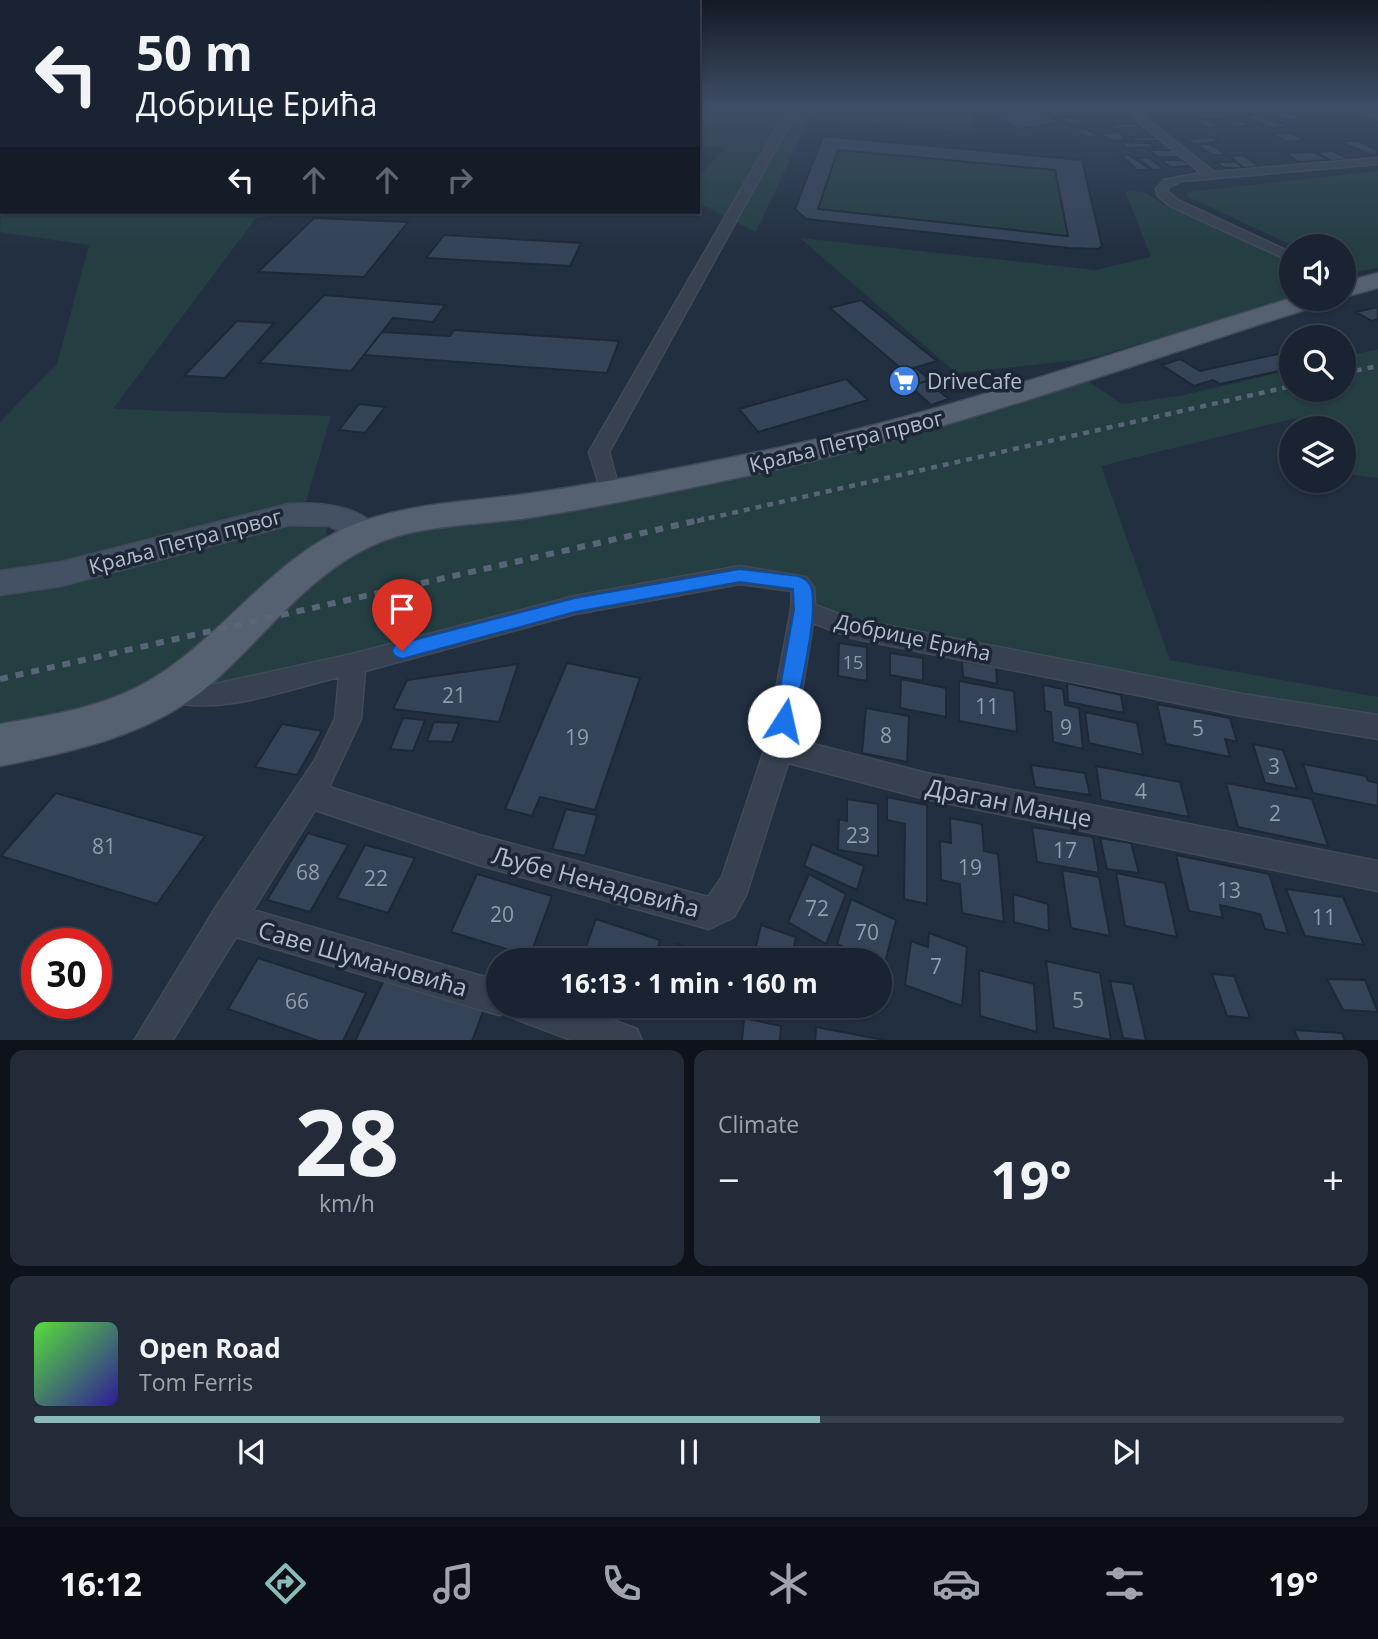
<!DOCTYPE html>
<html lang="en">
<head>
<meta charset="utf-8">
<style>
	body { margin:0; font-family:"Open Sans",sans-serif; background:#232b39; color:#f1f3f6; height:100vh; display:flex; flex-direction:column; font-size:26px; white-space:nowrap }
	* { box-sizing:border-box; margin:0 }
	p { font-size:23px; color:#9fa4ab }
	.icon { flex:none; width:38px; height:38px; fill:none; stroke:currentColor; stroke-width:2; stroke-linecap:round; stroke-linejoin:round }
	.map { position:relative; height:1040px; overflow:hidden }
	.details { display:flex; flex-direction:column; gap:10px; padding:10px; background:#0e131b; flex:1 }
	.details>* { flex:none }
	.hud { position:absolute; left:0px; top:0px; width:700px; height:214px; box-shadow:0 2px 5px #0004,0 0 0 2px #38404d; background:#1a2331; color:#f1f3f6; overflow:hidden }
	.buttons { position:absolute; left:1279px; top:234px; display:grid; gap:14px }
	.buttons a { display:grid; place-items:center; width:77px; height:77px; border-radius:50%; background:#1a2331; box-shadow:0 2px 5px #0004,0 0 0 2px #38404d; font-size:35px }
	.speed { position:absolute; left:21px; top:928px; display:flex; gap:14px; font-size:35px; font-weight:700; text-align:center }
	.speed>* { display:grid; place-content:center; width:91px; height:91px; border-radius:50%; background:#1a2331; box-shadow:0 2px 5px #0004,0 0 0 2px #38404d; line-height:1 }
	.speed .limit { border:10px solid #d22; background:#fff; color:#111 }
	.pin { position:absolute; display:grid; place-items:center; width:60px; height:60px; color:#fff; margin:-72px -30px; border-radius:50% 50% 50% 0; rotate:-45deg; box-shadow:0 0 7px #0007 }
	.pin .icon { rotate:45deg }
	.me { position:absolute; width:77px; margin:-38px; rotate:10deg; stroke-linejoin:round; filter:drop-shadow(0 0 5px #0008) }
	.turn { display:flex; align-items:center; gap:24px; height:147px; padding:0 21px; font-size:32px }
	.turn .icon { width:91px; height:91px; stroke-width:2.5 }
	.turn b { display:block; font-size:49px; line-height:60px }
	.lanes { display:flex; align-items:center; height:66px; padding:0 21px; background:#0003; justify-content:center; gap:35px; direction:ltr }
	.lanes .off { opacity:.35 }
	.big { font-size:52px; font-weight:700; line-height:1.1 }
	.details .widget { flex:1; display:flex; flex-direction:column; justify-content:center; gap:10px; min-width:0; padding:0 24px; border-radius:14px; background:#232b39 }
	.details .dial { align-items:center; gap:0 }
	.dial b { font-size:91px; line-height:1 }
	.song { display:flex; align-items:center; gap:21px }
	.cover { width:84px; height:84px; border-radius:10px; background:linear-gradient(135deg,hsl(110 70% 55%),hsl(250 70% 35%)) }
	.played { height:7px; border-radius:4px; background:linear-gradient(90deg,#8bbbb9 60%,#38404d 60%) }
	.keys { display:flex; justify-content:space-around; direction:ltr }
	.heat { display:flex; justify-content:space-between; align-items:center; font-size:38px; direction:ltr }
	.details .tiles { flex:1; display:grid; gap:10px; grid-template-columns:1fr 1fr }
	.widget:last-child { grid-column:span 2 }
	.trip { position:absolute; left:486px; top:948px; width:406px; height:70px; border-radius:35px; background:#1a2331; box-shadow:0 2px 5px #0004,0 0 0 2px #38404d; font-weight:700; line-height:70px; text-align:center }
	.dock { display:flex; height:112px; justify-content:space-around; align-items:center; background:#0a0e14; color:#9fa4ab }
	.dock .icon { width:49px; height:49px }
	.dock .active { color:#8bbbb9 }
	.dock b { font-size:32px; color:#f1f3f6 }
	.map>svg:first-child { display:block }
	.green { fill:#243e42 }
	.building { fill:#344357; stroke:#1e2837; stroke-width:2; fill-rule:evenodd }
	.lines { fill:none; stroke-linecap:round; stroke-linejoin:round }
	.minor-casing { stroke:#404a59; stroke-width:3 }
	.secondary-casing { stroke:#404a59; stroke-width:3 }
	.primary-casing { stroke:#404a59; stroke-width:3 }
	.minor { fill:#374150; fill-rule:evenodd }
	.secondary { fill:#445064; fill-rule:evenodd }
	.primary { fill:#556070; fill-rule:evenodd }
	.rail-far1 { stroke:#586578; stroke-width:4.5; stroke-dasharray:6 6; stroke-linecap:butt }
	.rail { stroke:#586578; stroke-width:6; stroke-dasharray:8 8; stroke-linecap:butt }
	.route { fill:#1a73e8; stroke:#114b97; stroke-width:2 }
	.labels { text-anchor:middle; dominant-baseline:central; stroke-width:7; stroke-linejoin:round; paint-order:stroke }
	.number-label { font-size:18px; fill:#919cac }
	.poi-label { font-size:21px; fill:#b3bccb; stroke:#1c2635; text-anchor:start }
	.street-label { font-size:21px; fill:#b3bccb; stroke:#1c2635 }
	.near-number-label { font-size:21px; fill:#919cac }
	.near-street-label { font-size:24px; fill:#b3bccb; stroke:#1c2635 }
</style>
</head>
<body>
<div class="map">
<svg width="1378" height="1041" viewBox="0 0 1378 1041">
	<rect width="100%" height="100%" fill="#222f41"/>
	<path class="green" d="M698 105H972L975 132 809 119 756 232 707 207H698V178L724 148 698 145Z
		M823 136 1082 160 1102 246 1098 249 1069 248 806 219 795 209Z
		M1378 171V268L1355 272 1344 269V247H1296L1188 197 1187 192Z
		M2 186V212H302L256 218 113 409 331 416 303 512 327 524 326 539 133 702 0 723V422L57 364 89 245 0 232Z
		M1125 191 1144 192 1165 205 1291 262 1292 299H1294L1088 359 956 373 800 238 1096 270 1151 257Z
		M1378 349V478L1344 474V429H1305L1295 418 1101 466 1170 660 1378 697V727L803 610V588L740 575 201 697 277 590 393 533 560 508 1077 374 1122 404 1179 396 1291 370 1292 390H1344V357Z"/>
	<path class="building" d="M986 105H1029L1061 123 1017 129 986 111 992 110Z
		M1064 105H1073L1089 116H1078Z
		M1055 106 1073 116 1055 117 1037 107Z
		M1217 112 1228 118H1204L1196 114Z
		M1288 112 1304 119 1288 120 1272 113Z
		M1259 114 1275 122 1293 126 1271 128 1244 116Z
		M1072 117 1084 123 1070 125 1057 118Z
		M1209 119 1223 127 1208 128 1193 120Z
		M1240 120 1251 125 1236 127 1225 121Z
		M1135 123 1141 127 1115 129 1109 125Z
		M1086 129 1099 136 1086 137 1073 130Z
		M1118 132 1127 140 1112 141 1099 134Z
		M1291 133 1305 140 1286 142 1272 134Z
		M823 136 1082 160 1102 246 1098 249 1069 248 806 219 795 209ZM838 150 1055 170 1068 236 818 209Z
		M1130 137H1155L1161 141H1135Z
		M1212 137 1219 142 1195 144 1185 139Z
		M1338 141H1359L1378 150V154L1371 155Z
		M1120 142 1149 143 1155 147 1127 148Z
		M1210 144 1227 155H1213L1196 145Z
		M1149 150H1173L1182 157H1157Z
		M1332 151 1351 159 1332 161 1317 152Z
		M1313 152 1329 160 1299 162 1285 153Z
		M1121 155H1129L1151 170H1137Z
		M1243 155 1260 167 1244 168 1229 156Z
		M1138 158H1149L1164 169 1153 170Z
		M1162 160H1182L1191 166 1170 167Z
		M1216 162H1236L1244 168H1224Z
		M314 218 408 222 364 277 258 272Z
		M444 235 581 243 570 266 426 258Z
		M324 295 445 305 433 322 393 318 351 371 259 363Z
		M861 300 937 361 904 371 830 308Z
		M1378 307V319L1372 321 1356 312Z
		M237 321 274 323 225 378 184 376Z
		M454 330 619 341 607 373 364 355 382 332 450 336Z
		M1278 354 1292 362V368L1220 384 1213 380 1194 386 1162 365 1180 359 1200 371Z
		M915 367 930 380 910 386 896 373Z
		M846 379 868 400 758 432 739 409Z
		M927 381 940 392 949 399 931 405 910 386Z
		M359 404 385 407 365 433 339 430Z
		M839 643 867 647V681L838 676Z
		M890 653 923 658V681L890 675Z
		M962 661 996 667 997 684 963 677Z
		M567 663 640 678 595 810 540 797 532 816 505 809Z
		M518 664 499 722 393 709 407 680Z
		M901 679 946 688V717L900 708Z
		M959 681 1014 691 1017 732 959 721Z
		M1067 683 1121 695 1124 713 1068 702Z
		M1043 685 1063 689 1065 705 1079 708 1083 749 1053 742 1051 712 1045 711Z
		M1157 704 1230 718 1237 742 1225 739 1230 757 1166 744Z
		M866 708 909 716 907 762 862 753Z
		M1085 712 1137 723 1143 755 1089 743Z
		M403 718 425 720 413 751 390 749Z
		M434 722 459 723 452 742 427 741Z
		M282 724 322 731 297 775 255 767Z
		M1253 744 1283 750 1297 789 1265 783Z
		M1303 764 1366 776 1368 781 1378 783V806L1313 793Z
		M1031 765 1085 773 1090 795 1035 787Z
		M1096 766 1180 782 1189 817 1101 800Z
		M1226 783 1312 799 1328 846 1238 827Z
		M56 793 205 836 157 904 1 856Z
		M887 797 927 805V904L904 899 905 824 887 820Z
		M847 799 878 804V856L838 850 839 819 847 821Z
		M566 809 597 815 585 856 552 849Z
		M950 818 982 824 984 851 998 854 1004 922 962 913 960 884 941 880 940 841 951 843Z
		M1032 827 1093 837 1099 873 1037 862Z
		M308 833 348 845 310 912 267 900Z
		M1100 838 1131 843 1139 873 1107 869Z
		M812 844 864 866 857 890 804 866Z
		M365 845 415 858 388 913 337 898Z
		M1176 855 1269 874 1288 934 1265 929 1260 914 1220 905 1223 918 1189 911Z
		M1062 870 1099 877 1110 936 1071 928Z
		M1116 873 1165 883 1177 937 1125 926Z
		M477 874 552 896 530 956 451 932Z
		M809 874 846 894 826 944 788 922Z
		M1286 889 1343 897 1364 945 1305 936Z
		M1013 894 1048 904 1049 931 1014 922Z
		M851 899 896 920 884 967 880 961H872L837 944Z
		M596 919 660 940 654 961H581Z
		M761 925 796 937 791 961 755 950Z
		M929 933 967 947 962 1006 905 985 911 941 928 947Z
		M677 944 726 961H672Z
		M258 958 366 993 343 1041H319L228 1009Z
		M1046 961 1100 973 1111 1040 1054 1028Z
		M979 970 1034 984 1037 1032 980 1016Z
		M1212 974 1234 976 1250 1018 1227 1016Z
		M385 978 484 1009 472 1041H355Z
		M1327 979 1365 980 1378 1012 1343 1010Z
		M1110 981 1133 984 1146 1041 1123 1038Z
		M744 1018 781 1026 780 1041H742Z
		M816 1027 889 1041H815Z
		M1294 1030 1342 1033 1345 1041H1299Z"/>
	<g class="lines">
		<g class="minor-casing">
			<path id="minor" d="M0 105H2V109H0Z
				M790 105H800L609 452 620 492 617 497H603L589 452Z
				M1118 105H1129L1214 172 1378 158V164L1182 181 1169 187 1168 192 1178 200 1292 253V262L1170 206 1158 196 1156 189 1164 180 1201 173Z
				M1340 105H1355L1378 113V119Z
				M0 130H2V136H0Z
				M740 566 806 577 814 588 815 605 853 619 1242 694 1378 715V739L1242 716 852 638 813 623 794 739 926 773 1378 861V891L926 799 788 763 746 895 734 917 709 929 479 865 315 810 253 910 499 981V1006H575L637 1029 642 1041H574L513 1018 510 1011 499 1015 236 937 172 1041H134L216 907 315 760 335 719 339 677C285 690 215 718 161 699L157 691 161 683 170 680 188 685 215 684 352 654 575 596ZM740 584 792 591 791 610 765 748 722 877 708 897 479 835 329 787 361 719 365 671 575 614Z"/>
		</g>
		<g class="secondary-casing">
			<path id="secondary" d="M0 181H2L0 192Z
				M289 504C319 502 364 505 381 534L377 542 366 545 329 526 289 525 61 586 0 595V571L61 562Z"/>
		</g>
		<g class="primary-casing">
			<path id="primary" d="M1378 273V288L1344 297V282Z
				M1292 298 1326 299 1323 304C1136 363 952 431 760 473 681 490 601 507 521 519 475 525 424 525 380 542 310 571 267 635 211 684 152 735 75 751 0 766V724C52 715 106 707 152 679 226 634 273 556 355 524 410 503 469 502 526 494 604 483 681 468 758 452 940 415 1114 352 1292 298Z"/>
		</g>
		<use href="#minor" class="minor"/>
		<use href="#secondary" class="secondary"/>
		<use href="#primary" class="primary"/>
		<path class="rail-far1" d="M1344 373 1378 366
			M697 521 1292 386"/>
		<path class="rail" d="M0 679 704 519"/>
	</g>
	<linearGradient id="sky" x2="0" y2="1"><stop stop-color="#131a24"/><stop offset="0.42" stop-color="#3e4d65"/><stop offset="1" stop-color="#3e4d65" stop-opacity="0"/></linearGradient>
	<rect width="1378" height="251" fill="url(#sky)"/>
	<path class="route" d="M740 569 798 576C805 578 811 583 812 591 817 623 800 686 794 721L791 727 784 730 777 727 774 721 794 610 793 589 740 582 575 612 402 659 395 656 392 651 395 645 402 643 575 598Z"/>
	<defs>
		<g id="supermarket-disc" transform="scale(1.575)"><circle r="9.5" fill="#3f7fe0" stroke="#1c2635"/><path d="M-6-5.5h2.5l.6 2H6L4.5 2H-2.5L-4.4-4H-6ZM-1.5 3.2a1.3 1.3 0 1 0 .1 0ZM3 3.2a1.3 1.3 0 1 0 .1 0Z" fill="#fff"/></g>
	</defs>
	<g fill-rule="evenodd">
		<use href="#supermarket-disc" x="904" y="381"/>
	</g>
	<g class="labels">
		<g class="number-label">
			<text x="853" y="662">15</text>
		</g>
		<g class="poi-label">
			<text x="927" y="381">DriveCafe</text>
		</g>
		<g class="street-label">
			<text transform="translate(846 441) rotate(-14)">Краља Петра првог</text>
			<text transform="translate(185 541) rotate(-15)">Краља Петра првог</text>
			<text transform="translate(913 637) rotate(12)">Добрице Ерића</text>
		</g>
		<g class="near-number-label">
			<text x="454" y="695">21</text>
			<text x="987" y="706">11</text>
			<text x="1066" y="727">9</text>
			<text x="1198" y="728">5</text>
			<text x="886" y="735">8</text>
			<text x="577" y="737">19</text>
			<text x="1274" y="766">3</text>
			<text x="1141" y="791">4</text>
			<text x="1275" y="813">2</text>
			<text x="858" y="835">23</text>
			<text x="104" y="846">81</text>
			<text x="1065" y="850">17</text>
			<text x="970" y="867">19</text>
			<text x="308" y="872">68</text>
			<text x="376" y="878">22</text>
			<text x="1229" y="890">13</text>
			<text x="817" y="908">72</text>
			<text x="502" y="914">20</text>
			<text x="1324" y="917">11</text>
			<text x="867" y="932">70</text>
			<text x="936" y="966">7</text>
			<text x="1078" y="1000">5</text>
			<text x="297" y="1001">66</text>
		</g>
		<g class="near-street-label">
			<text transform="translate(1009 802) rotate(11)">Драган Манце</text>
			<text transform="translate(596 881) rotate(15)">Љубе Ненадовића</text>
			<text transform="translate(363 958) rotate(16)">Саве Шумановића</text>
		</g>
	</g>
</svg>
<div class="buttons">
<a><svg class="icon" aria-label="sound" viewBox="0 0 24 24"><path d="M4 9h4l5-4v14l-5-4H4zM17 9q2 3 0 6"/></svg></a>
<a><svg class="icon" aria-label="search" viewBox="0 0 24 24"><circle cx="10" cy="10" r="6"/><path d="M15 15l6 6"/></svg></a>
<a><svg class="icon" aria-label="layers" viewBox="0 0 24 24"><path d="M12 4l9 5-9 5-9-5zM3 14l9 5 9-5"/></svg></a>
</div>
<div class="speed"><div class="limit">30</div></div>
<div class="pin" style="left:402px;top:651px;background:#d93025"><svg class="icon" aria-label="arrive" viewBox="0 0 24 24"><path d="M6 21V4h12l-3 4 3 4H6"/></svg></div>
<svg class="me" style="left:784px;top:721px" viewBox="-20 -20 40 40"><circle r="19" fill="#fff"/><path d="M0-13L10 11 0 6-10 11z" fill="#1a73e8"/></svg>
<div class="trip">16:13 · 1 min · 160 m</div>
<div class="hud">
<div class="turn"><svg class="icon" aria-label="left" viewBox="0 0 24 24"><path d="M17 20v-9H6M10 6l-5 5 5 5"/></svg><div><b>50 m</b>Добрице Ерића</div></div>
<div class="lanes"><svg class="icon" aria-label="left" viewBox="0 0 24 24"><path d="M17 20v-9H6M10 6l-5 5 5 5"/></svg><svg class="icon off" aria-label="ahead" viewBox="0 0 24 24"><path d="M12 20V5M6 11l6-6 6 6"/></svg><svg class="icon off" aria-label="ahead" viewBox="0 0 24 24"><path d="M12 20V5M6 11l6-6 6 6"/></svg><svg class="icon off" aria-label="right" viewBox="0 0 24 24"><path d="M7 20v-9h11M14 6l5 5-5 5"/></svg></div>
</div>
</div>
<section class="details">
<div class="tiles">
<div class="widget dial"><b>28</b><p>km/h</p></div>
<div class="widget"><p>Climate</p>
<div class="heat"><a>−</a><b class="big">19°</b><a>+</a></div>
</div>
<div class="widget">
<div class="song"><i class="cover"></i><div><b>Open Road</b><p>Tom Ferris</p></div></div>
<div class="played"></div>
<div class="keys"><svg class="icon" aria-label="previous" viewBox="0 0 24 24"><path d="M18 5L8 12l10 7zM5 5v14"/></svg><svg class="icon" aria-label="pause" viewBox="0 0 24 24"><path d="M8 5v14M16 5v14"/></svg><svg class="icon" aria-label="next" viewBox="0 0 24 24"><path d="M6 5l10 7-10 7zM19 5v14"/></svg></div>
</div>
</div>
</section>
<nav class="dock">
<b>16:12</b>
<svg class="icon active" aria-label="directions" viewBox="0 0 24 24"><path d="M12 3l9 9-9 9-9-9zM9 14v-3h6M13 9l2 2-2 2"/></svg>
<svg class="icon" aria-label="music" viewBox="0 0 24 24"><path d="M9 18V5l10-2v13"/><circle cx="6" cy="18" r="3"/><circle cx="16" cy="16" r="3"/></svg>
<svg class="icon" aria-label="phone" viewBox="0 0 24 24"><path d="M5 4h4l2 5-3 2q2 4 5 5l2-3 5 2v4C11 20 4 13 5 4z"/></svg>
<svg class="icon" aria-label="climate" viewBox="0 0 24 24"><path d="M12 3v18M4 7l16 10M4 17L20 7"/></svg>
<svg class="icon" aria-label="car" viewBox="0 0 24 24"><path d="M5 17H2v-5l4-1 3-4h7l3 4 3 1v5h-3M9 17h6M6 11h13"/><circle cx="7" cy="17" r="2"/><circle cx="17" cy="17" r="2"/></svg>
<svg class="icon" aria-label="filters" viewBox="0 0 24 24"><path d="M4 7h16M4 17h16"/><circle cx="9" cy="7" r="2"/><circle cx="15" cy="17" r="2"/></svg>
<b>19°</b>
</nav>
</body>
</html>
